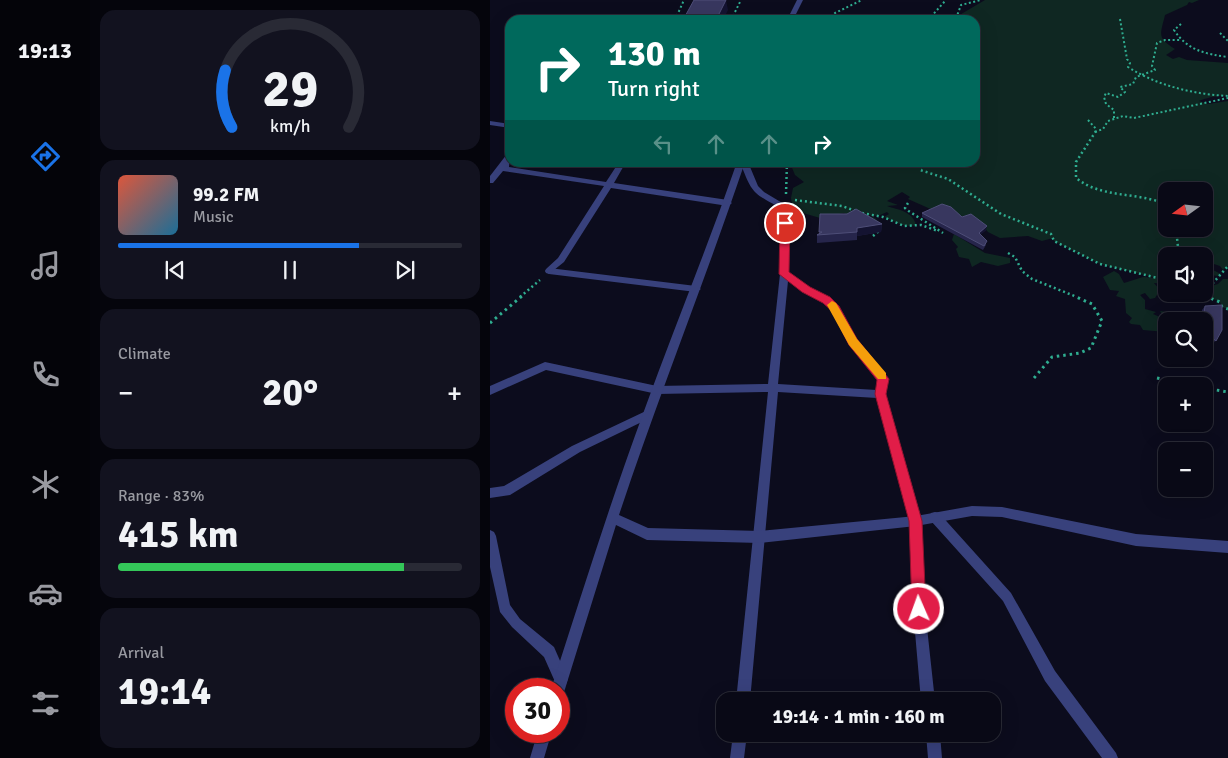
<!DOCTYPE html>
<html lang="en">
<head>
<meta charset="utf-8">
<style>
	body { margin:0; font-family:Signika,sans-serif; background:#12121f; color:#f1f3f6; height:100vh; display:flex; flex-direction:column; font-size:19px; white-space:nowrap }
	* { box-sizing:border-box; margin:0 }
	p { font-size:16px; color:#999aa1 }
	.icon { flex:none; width:28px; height:28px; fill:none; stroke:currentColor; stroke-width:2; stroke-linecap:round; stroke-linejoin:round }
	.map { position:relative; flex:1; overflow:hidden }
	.side { display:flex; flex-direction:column; gap:10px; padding:10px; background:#05050c; width:400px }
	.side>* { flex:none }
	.banner { position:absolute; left:15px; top:15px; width:475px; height:152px; border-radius:15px; box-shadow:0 5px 20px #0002,0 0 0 1px #292a35; background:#00695c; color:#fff; overflow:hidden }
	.needle { width:32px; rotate:255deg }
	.buttons { position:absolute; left:668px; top:182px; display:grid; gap:10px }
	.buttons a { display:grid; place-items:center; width:55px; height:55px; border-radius:10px; background:#090916; box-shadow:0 5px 20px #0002,0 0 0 1px #292a35; font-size:25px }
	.speed { position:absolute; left:15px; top:678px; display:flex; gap:10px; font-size:25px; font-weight:700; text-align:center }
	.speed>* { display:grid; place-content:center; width:65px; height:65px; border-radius:50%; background:#090916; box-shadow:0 5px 20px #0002,0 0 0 1px #292a35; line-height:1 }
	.speed .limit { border:8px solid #d22; background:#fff; color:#111 }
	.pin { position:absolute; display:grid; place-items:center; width:42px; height:42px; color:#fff; margin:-21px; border:2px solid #fff; border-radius:50%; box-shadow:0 1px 5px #0007 }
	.me { position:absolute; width:55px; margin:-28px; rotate:358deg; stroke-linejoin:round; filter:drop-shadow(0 0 4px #0008) }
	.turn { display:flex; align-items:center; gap:18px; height:105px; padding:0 20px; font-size:22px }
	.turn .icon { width:65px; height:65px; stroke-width:2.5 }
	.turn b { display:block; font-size:35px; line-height:42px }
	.lanes { display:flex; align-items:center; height:48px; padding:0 20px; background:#0003; justify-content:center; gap:25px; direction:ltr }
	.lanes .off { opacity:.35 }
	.big { font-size:38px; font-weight:700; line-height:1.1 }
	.side .widget { flex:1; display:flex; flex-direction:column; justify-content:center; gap:8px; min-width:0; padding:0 18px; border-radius:15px; background:#12121f }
	.side .dial { align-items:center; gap:0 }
	.dial svg { height:130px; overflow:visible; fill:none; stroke:#292a35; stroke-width:7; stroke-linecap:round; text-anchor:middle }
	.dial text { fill:#f1f3f6; stroke:none }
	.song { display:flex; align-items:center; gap:15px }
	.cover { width:60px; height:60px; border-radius:8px; background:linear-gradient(135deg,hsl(10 70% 55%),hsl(200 70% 35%)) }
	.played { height:5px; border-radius:2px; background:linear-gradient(90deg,#1a73e8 70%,#292a35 70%) }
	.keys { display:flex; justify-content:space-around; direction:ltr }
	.heat { display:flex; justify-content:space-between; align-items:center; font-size:28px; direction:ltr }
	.charge { height:8px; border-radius:4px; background:linear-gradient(90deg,#34c759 83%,#292a35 0) }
	.trip { position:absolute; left:226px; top:692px; width:285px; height:50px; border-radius:15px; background:#090916; box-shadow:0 5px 20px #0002,0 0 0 1px #292a35; font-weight:700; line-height:50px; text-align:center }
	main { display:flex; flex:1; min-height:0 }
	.tab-bar { display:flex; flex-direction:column; width:90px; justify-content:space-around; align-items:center; background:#040409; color:#999aa1 }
	.tab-bar .icon { width:35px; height:35px }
	.tab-bar .current { color:#1a73e8 }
	.tab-bar b { font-size:22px; color:#f1f3f6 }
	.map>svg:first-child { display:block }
	.green { fill:#0f2722; fill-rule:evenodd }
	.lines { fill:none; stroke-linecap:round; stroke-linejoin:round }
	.path-far2 { stroke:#2fad90; stroke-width:2; stroke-dasharray:2 2.5; stroke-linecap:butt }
	.path-far1 { stroke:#2fad90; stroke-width:2.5; stroke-dasharray:2 3; stroke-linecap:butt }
	.path { stroke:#2fad90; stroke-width:3; stroke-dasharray:2.5 4; stroke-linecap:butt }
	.pedestrian { fill:#38417c; fill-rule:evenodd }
	.minor { fill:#38417c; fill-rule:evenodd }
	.tertiary { fill:#38417c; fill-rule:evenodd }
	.wall { fill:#26254b }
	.shaded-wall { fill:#141331 }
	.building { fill:#38375f; stroke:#4e4e78 }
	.route { fill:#e11d48; stroke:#92132f }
	.slow { fill:#f59e0b }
</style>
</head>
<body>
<main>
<nav class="tab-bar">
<b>19:13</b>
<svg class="icon current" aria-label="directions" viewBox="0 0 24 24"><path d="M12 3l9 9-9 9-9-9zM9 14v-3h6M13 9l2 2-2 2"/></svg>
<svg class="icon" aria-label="music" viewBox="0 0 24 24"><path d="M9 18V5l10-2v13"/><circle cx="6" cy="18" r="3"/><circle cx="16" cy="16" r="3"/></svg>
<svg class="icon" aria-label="phone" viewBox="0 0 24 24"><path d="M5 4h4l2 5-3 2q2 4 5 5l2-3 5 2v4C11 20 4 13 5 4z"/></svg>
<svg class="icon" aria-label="climate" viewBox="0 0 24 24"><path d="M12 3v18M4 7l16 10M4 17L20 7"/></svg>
<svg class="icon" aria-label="car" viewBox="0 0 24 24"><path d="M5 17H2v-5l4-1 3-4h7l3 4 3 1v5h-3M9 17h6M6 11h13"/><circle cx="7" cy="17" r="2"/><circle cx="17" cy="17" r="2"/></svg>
<svg class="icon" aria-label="filters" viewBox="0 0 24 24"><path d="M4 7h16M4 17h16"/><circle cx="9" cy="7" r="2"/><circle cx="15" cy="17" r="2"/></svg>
</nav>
<section class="side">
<div class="widget dial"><svg viewBox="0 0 100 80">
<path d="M14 69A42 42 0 1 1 86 69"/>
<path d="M14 69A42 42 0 0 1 10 34" stroke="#1a73e8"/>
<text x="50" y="56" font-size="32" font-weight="700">29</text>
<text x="50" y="72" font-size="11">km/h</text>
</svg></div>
<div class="widget">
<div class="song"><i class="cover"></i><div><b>99.2 FM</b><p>Music</p></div></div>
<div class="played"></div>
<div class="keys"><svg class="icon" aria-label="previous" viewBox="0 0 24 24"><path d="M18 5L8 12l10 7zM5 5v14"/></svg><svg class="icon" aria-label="pause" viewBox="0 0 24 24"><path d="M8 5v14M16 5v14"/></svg><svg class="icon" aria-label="next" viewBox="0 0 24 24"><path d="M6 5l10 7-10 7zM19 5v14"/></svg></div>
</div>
<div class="widget"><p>Climate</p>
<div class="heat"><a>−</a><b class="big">20°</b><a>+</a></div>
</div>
<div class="widget"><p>Range · 83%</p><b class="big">415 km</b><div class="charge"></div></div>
<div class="widget"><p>Arrival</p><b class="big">19:14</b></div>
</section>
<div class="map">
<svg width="738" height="758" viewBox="0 0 738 758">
	<rect width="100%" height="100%" fill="#0c0c1d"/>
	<path class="green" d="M495 0H709L702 3 699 2 697 5 675 15C670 36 667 37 685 49L676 55 683 59 689 57 697 60 738 63V96C729 95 716 98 709 101L718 104 738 101V266L733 270 730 266 724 264 721 269 731 274 728 276 720 275 723 283 714 289V256H676V284L664 283 670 290 665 298 660 299 655 293 650 295 655 300V309L666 312 663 314 672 318 674 317 670 311 676 312 682 321H676V332L653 330 650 325 641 324 639 322 642 318 636 313 635 299 626 296 629 291 620 290 613 277 624 271 629 274 634 283 653 277 667 278 610 264 564 241 563 238 552 241 538 236 510 238 498 232 492 225 472 216 445 211 418 199 420 197 412 192 397 201 408 205 397 206C408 210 423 211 426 225 414 229 405 221 394 217L399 214 397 212 388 216 377 215 385 218 390 224V230L354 213 330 218 303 210 301 198 303 188 314 182 305 175 300 163 485 162V20H461ZM676 191H714V229H676Z
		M464 234 495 253 520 258V263L508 266 491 262 482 267 479 259 469 257 466 249 468 247 462 240Z
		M733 279H738V309L732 307 730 302 721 298 717 290 718 287 728 284Z"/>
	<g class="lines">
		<path class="path-far2" d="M630 19 637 59 640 63 638 67C668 86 703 94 738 96
			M185 20 194 0
			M241 20 251 0
			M338 20 345 13 372 0
			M438 20 456 0
			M461 20 467 16 471 5 491 0
			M691 24 684 30C697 50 715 54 738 57
			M730 33 738 41
			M624 118V110L616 104 614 97 616 93 628 97 635 92 630 87 643 84 646 77 665 70 662 66 667 43 675 40H690
			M598 120 607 130
			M605 132 613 129 618 121 633 116 644 118 738 98"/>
		<path class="path-far1" d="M606 131 586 162V178C611 198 644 192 673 203L671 206 675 209 673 212 676 216
			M428 162 431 166 430 170 458 179 511 214 561 234 564 241 610 264 676 280
			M296 194 297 162
			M305 200 352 206 366 211
			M418 203 415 208 417 210 453 233
			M372 213 393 217 414 226 431 225 448 231
			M686 229 689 256
			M383 236 389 231
			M518 253 525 257 532 271 542 279 587 297
			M714 289 723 283 738 266
			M711 294 718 297
			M30 297 50 280"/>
		<path class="path" d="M715 296 730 302 732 307 738 309
			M0 323 32 296
			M544 378 562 357 590 353 601 348 612 321 602 304 584 296
			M667 378 702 386
			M714 388 738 392
			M714 394 726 391"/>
		<path class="pedestrian" d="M59 268 206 286 211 289 206 292 59 274 55 271Z
			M55 362 167 386 171 387 172 390 171 393 167 394 56 370 0 395V386Z"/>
		<path class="minor" d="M0 121 20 124V128L0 125Z
			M17 154H20L19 167 116 182 129 162H136L124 183 238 200 242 203 238 206 121 188 74 262 59 274 56 273 55 271 56 269 68 258 114 186 13 171 3 183H0V176Z
			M250 162H258L268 186 274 192 299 207 298 273 319 287 340 298 349 307 366 339 398 379 396 394 432 521 435 609 445 701H431L423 609 420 521 387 398 288 392 260 701H246L278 392 167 394 163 393 162 390 163 387 167 386 278 384 290 274 291 208C262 193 262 193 250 162ZM298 281 334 302 343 311 360 345 388 380 387 390 288 384Z
			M158 410 162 411 163 414 162 417 90 452 20 495 0 498V488L14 486 82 446Z
			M445 512 449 513 521 593 565 671 626 753 628 758H612L555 681 513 601 441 521 439 517 441 513Z
			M0 530 4 532 6 536 20 605 30 619 64 647 78 679 76 684 71 686 66 684 54 657 22 627 10 612 0 567Z
			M243 734H257L254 758H240Z
			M436 734H450L452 758H438Z"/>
		<path class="tertiary" d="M307 0H313L303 20H297Z
			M247 162H255C215 281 168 397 129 515L158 528 270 531 426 516 482 506 512 507 646 534 738 541V553L646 546 512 517 482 516 426 526 270 543 157 540 126 525 75 689 73 694 69 695V689H61C91 596 120 503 154 411 184 328 218 246 247 162Z
			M48 731H62L54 758H40Z"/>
	</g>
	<path class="wall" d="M432 213 496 230 490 235 496 245 493 250 432 217Z
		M392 224 391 232 367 236V240L327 243V235L329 234V232Z
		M715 306 732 330 723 344 714 337V321H711L712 310Z"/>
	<path class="shaded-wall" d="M236 0 238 10 233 20H226Z
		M392 224 391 232 367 236V228Z
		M497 226 496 230 488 237 489 233Z"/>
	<path class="building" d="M204 0H236L226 20H193Z
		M376 15 391 20H368Z
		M452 204 461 207 472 217 481 214 497 226 489 233 497 241 494 246 432 213Z
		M366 209 392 224 367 228V232L327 235 332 232H329L330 214H357Z
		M732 305V330L726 341 714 331V321H713L715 306Z"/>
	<path class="route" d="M295 220 300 223 299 272 320 287 340 297 349 306 367 339 399 379 396 394 432 521 436 609 434 614 429 617 424 614 422 609 419 521 385 394 387 380 359 345 342 311 333 303 312 292 289 274 290 223Z"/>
	<path class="slow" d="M342 301 346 303 367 339 396 373V379H388L359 345 337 305Z"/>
</svg>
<div class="buttons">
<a><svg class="needle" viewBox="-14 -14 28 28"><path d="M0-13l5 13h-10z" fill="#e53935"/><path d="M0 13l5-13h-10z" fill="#999aa1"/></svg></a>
<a><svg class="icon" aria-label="sound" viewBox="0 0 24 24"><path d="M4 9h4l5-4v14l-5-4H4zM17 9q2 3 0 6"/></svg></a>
<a><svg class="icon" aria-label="search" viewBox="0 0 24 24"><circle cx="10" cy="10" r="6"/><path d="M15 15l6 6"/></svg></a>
<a>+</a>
<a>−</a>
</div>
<div class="speed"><div class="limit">30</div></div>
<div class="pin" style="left:295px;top:223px;background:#d93025"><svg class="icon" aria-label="arrive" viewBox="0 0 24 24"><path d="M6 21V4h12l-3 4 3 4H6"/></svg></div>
<svg class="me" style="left:429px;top:609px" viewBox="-20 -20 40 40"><circle r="17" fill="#e11d48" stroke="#fff" stroke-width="3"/><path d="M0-11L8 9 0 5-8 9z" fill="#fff"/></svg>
<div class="trip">19:14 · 1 min · 160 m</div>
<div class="banner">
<div class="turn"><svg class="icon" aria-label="right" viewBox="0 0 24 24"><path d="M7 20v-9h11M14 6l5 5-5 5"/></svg><div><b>130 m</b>Turn right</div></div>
<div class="lanes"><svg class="icon off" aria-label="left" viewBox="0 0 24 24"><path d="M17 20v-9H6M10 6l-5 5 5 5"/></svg><svg class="icon off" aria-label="ahead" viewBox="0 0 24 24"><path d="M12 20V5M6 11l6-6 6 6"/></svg><svg class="icon off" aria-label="ahead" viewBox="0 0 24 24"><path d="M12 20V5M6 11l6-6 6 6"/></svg><svg class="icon" aria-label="right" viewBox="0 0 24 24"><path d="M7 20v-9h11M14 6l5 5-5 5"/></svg></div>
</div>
</div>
</main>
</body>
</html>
